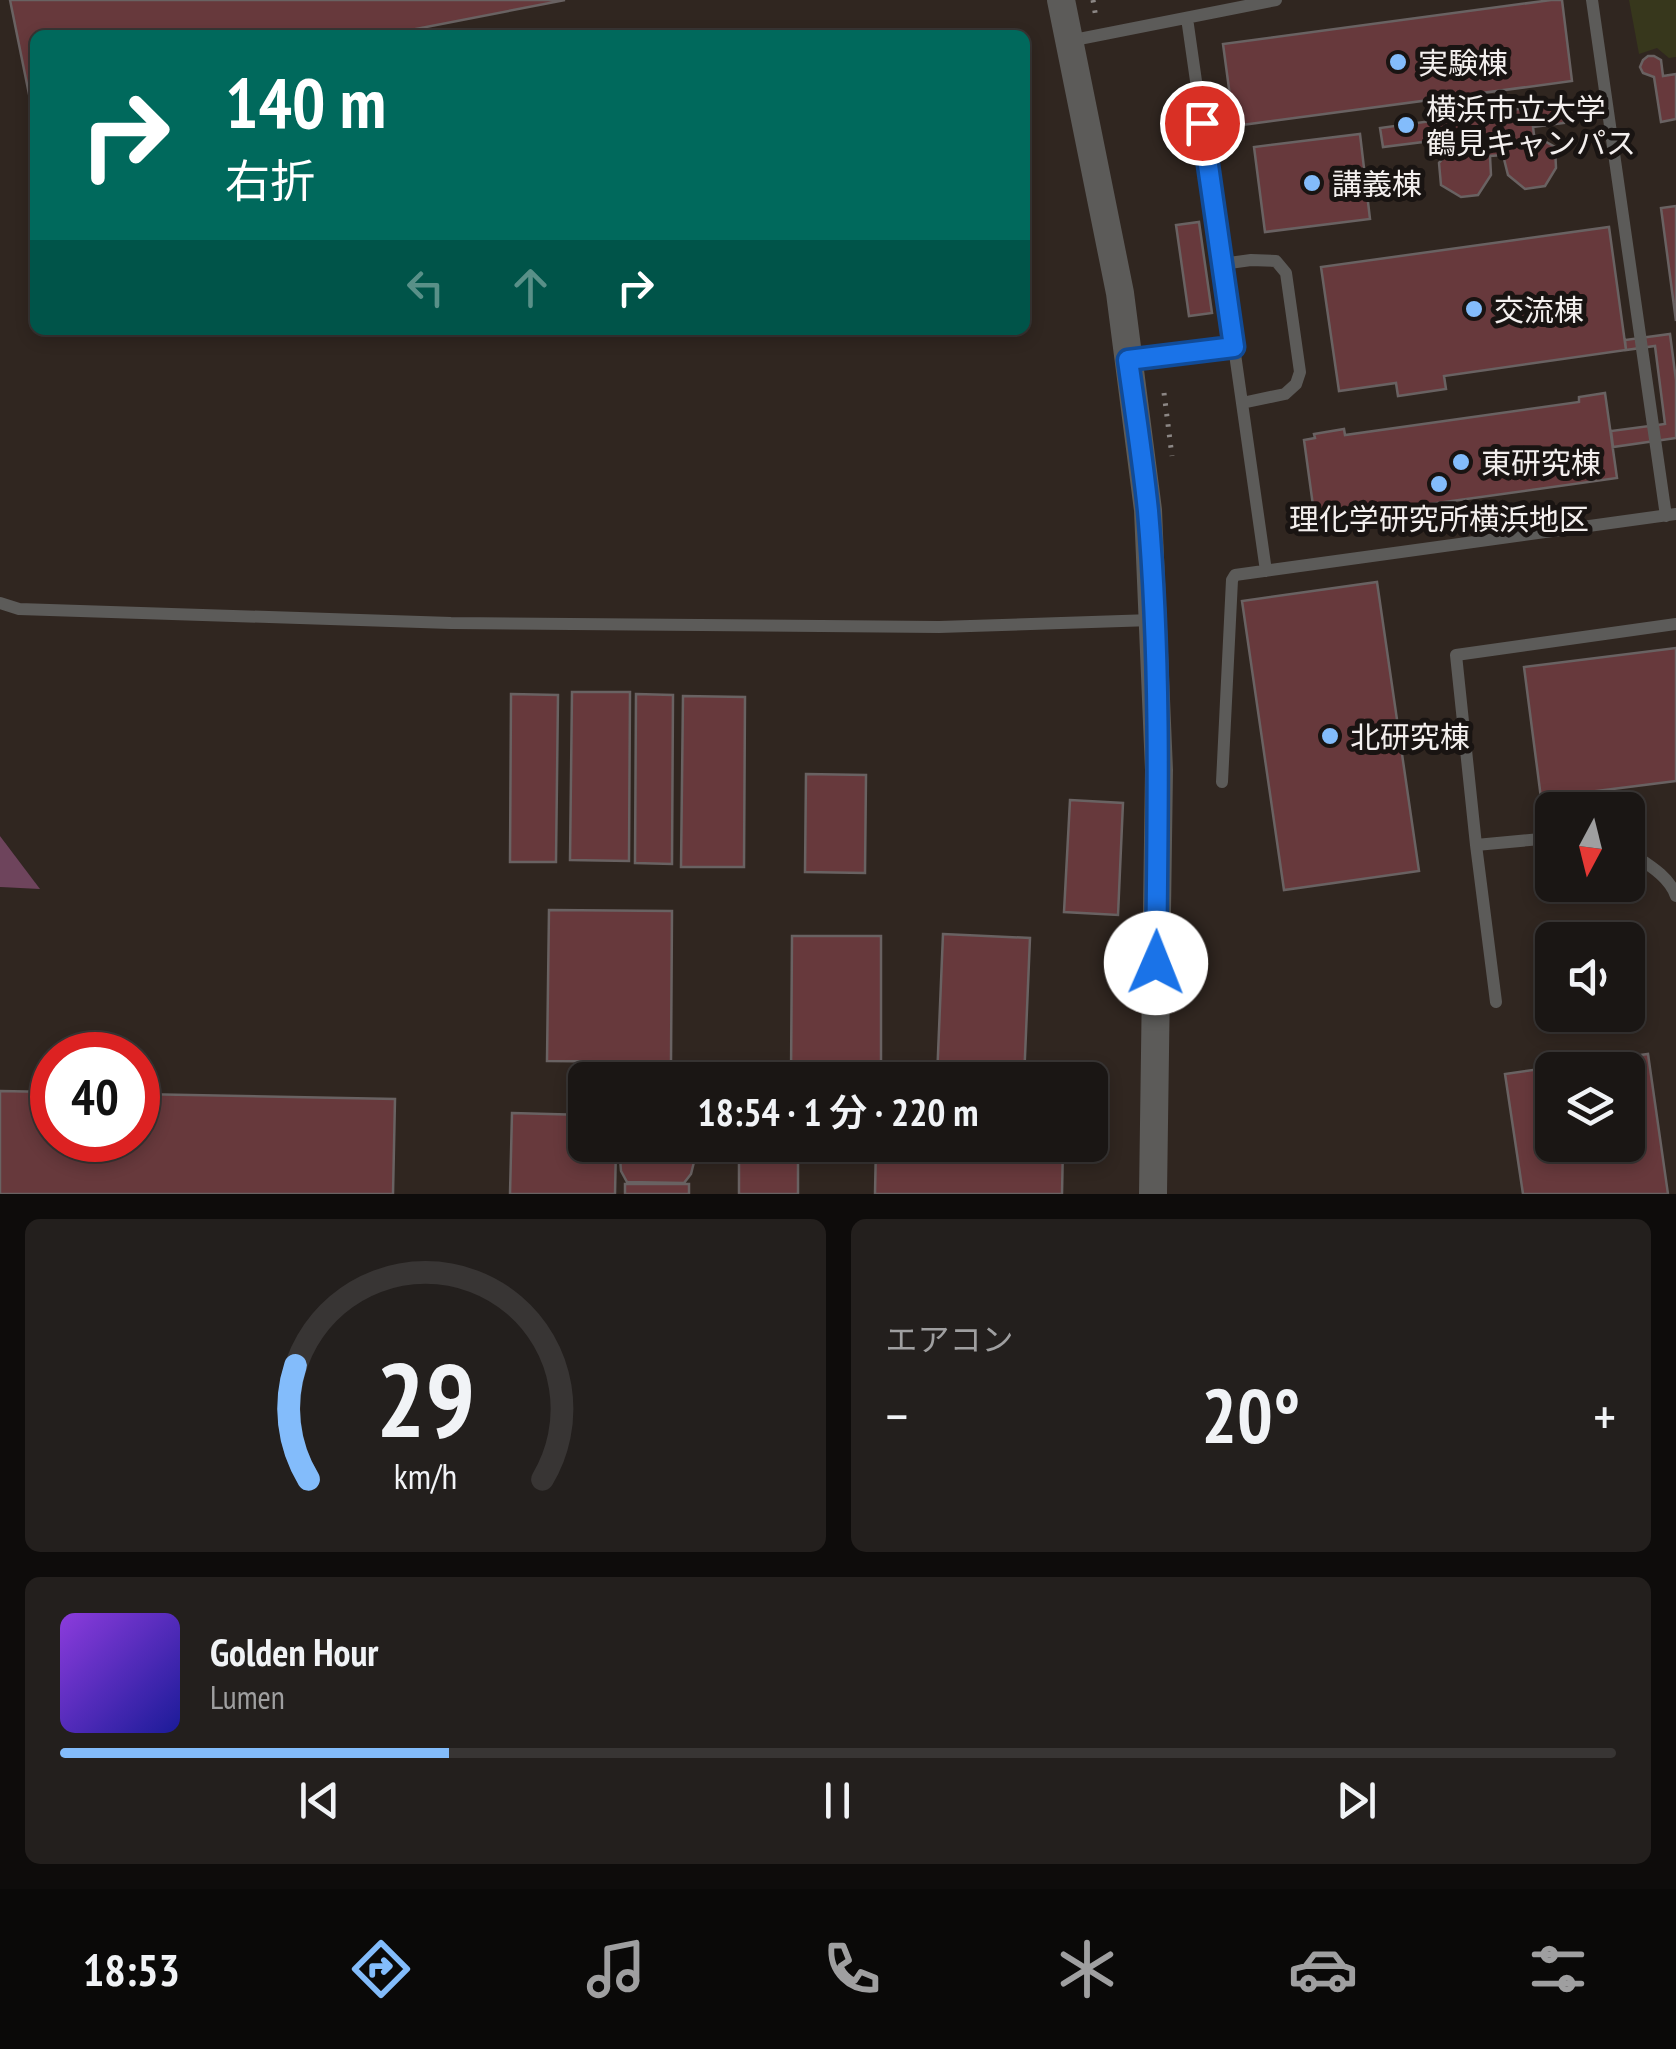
<!DOCTYPE html>
<html lang="ja">
<head>
<meta charset="utf-8">
<style>
	body { margin:0; font-family:"PT Sans Narrow","Noto Sans JP",sans-serif; background:#231f1d; color:#f1f3f6; height:100vh; display:flex; flex-direction:column; font-size:38px; white-space:nowrap }
	* { box-sizing:border-box; margin:0 }
	p { font-size:32px; color:#9f9fa0 }
	.icon { flex:none; width:55px; height:55px; fill:none; stroke:currentColor; stroke-width:2; stroke-linecap:round; stroke-linejoin:round }
	.map { position:relative; height:1194px; overflow:hidden }
	.details { display:flex; flex-direction:column; gap:25px; padding:25px; background:#0e0c0b; flex:1 }
	.details>* { flex:none }
	.top-card { position:absolute; left:30px; top:30px; width:1000px; height:305px; border-radius:15px; box-shadow:0 5px 15px #0003,0 0 0 2px #383534; background:#00695c; color:#fff; overflow:hidden }
	.needle { width:65px; rotate:187deg }
	.buttons { position:absolute; left:1535px; top:792px; display:grid; gap:20px }
	.buttons a { display:grid; place-items:center; width:110px; height:110px; border-radius:15px; background:#1a1614; box-shadow:0 5px 15px #0003,0 0 0 2px #383534; font-size:50px }
	.speed { position:absolute; left:30px; top:1032px; display:flex; gap:20px; font-size:50px; font-weight:700; text-align:center }
	.speed>* { display:grid; place-content:center; width:130px; height:130px; border-radius:50%; background:#1a1614; box-shadow:0 5px 15px #0003,0 0 0 2px #383534; line-height:1 }
	.speed .limit { border:15px solid #d22; background:#fff; color:#111 }
	.pin { position:absolute; display:grid; place-items:center; width:85px; height:85px; color:#fff; margin:-42px; border:5px solid #fff; border-radius:50%; box-shadow:0 2px 10px #0007 }
	.me { position:absolute; width:110px; margin:-55px; rotate:1deg; stroke-linejoin:round; filter:drop-shadow(0 0 8px #0008) }
	.turn { display:flex; align-items:center; gap:35px; height:210px; padding:0 30px; font-size:45px }
	.turn .icon { width:130px; height:130px; stroke-width:2.5 }
	.turn b { display:block; font-size:70px; line-height:85px }
	.lanes { display:flex; align-items:center; height:95px; padding:0 30px; background:#0003; justify-content:center; gap:50px; direction:ltr }
	.lanes .off { opacity:.35 }
	.big { font-size:75px; font-weight:600; line-height:1.1 }
	.details .card { flex:1; display:flex; flex-direction:column; justify-content:center; gap:15px; min-width:0; padding:0 35px; border-radius:15px; background:#231f1d }
	.details .dial { align-items:center; gap:0 }
	.dial svg { height:260px; overflow:visible; fill:none; stroke:#383534; stroke-width:7; stroke-linecap:round; text-anchor:middle }
	.dial text { fill:#f1f3f6; stroke:none }
	.song { display:flex; align-items:center; gap:30px }
	.cover { width:120px; height:120px; border-radius:15px; background:linear-gradient(135deg,hsl(270 70% 55%),hsl(240 70% 35%)) }
	.played { height:10px; border-radius:5px; background:linear-gradient(90deg,#83bcfb 25%,#383534 25%) }
	.keys { display:flex; justify-content:space-around; direction:ltr }
	.heat { display:flex; justify-content:space-between; align-items:center; font-size:55px; direction:ltr }
	.details .tiles { flex:1; display:grid; gap:25px; grid-template-columns:1fr 1fr }
	.card:last-child { grid-column:span 2 }
	.trip { position:absolute; left:568px; top:1062px; width:540px; height:100px; border-radius:15px; background:#1a1614; box-shadow:0 5px 15px #0003,0 0 0 2px #383534; font-weight:600; line-height:100px; text-align:center }
	.menu { display:flex; height:160px; justify-content:space-around; align-items:center; background:#0a0908; color:#9f9fa0 }
	.menu .icon { width:70px; height:70px }
	.menu .current { color:#83bcfb }
	.menu b { font-size:45px; color:#f1f3f6 }
	.map>svg:first-child { display:block }
	.built { fill:#302620; fill-rule:evenodd }
	.green { fill:#37371c }
	.water { fill:#6e445c }
	.building { fill:#67393c; stroke:#696262; stroke-width:2.5; fill-rule:evenodd }
	.lines { fill:none; stroke-linecap:round; stroke-linejoin:round }
	.path { stroke:#8c8785; stroke-width:5; stroke-dasharray:2.5 8; stroke-linecap:butt }
	.service { stroke:#5c5b59; stroke-width:12 }
	.tertiary { stroke:#5c5b59; stroke-width:28 }
	.route-casing { stroke:#114b97; stroke-width:25 }
	.route { stroke:#1a73e8; stroke-width:18 }
	.poi-dot { fill:#83bcfb; stroke:#191412; stroke-width:4 }
	.labels { text-anchor:middle; dominant-baseline:central; stroke-width:10; stroke-linejoin:round; paint-order:stroke }
	.poi-label { font-size:30px; fill:#f3efee; stroke:#191412; text-anchor:start }
</style>
</head>
<body>
<div class="map">
<svg width="1676" height="1194" viewBox="0 0 1676 1194">
	<rect width="100%" height="100%" fill="#231d1b"/>
	<path class="built" d="M0 0H1676V1194H0V887L39 888 0 836ZM35 35H1025V330H35ZM1552 810H1628V885H1552ZM1552 940H1628V1015H1552ZM52 1055H138V1140H52ZM1552 1070H1628V1145H1552ZM585 1080H1090V1145H585Z"/>
	<path class="green" d="M1629 0H1676V57L1669 58 1657 48 1639 54Z"/>
	<path class="water" d="M0 836 40 889 0 887Z"/>
	<path class="building" d="M10 0H565L385 35H35V103L31 104Z
		M1551 0H1562L1572 81 1234 126 1223 44Z
		M1648 56H1654L1661 60 1663 76 1676 74V119L1661 122 1654 77 1643 73 1640 67 1643 60Z
		M1562 103 1564 123 1533 127 1534 135 1555 147 1556 168 1545 186 1525 189 1508 175 1503 155 1490 156 1491 175 1478 195 1461 197 1441 185 1439 163 1453 146 1455 138 1383 147 1380 128Z
		M1360 134 1370 219 1265 232 1254 147Z
		M1676 206V321L1661 208Z
		M1199 222 1212 313 1189 316 1176 225Z
		M1609 227 1626 350 1444 376 1446 389 1398 396 1396 383 1339 391 1321 267Z
		M1670 334 1676 380V438L1613 447 1611 431 1665 424 1655 346 1626 350 1625 340Z
		M1605 393 1617 478 1315 520 1304 440 1315 438 1314 434 1344 429 1345 435 1579 402V397Z
		M1377 582 1419 871 1284 890 1242 601Z
		M1676 648V781L1541 798 1524 667Z
		M572 692H630L629 861 570 860Z
		M511 694 558 695 556 862H510Z
		M636 694 673 695 672 864 635 863Z
		M683 696 745 697 744 867H681Z
		M806 774 866 775 865 873 805 872Z
		M1070 800 1123 803 1118 915 1064 912Z
		M549 910 672 911 671 1062 547 1061Z
		M943 934 1030 938 1024 1080 937 1078Z
		M792 936H881V1077H791Z
		M1648 1054 1668 1194H1523L1505 1074ZM1552 1070H1628V1145H1552Z
		M0 1091 52 1092V1140H138V1094L395 1099 393 1194H0Z
		M512 1113 585 1115V1145H616L615 1194H510Z
		M623 1145H690L694 1162 691 1174 684 1183 627 1182 621 1171 620 1158Z
		M739 1145H798V1194H739Z
		M876 1145H1063L1062 1194H875Z
		M625 1184H689V1194H625Z"/>
	<g class="lines">
		<path class="path" d="M1093 0 1096 18
			M1164 393 1172 456"/>
		<path class="service" d="M1592 0 1666 516
			M1187 18 1266 571
			M1069 41 1276 0
			M1222 264 1251 260 1276 261 1286 273 1300 372 1296 384 1285 394 1242 403
			M1128 360 1234 347
			M0 603 19 609 451 623 939 627 1152 620
			M1222 782 1232 580 1235 575 1676 514
			M1476 845 1552 838
			M1628 851C1645 863 1669 875 1676 896
			M1496 1002 1476 845 1456 655 1676 624"/>
		<path class="tertiary" d="M1061 0 1120 293 1148 510 1159 770 1153 1194"/>
	</g>
	<g class="lines">
		<g class="route-casing">
			<path id="route" d="M1156 963C1158 812 1161 661 1148 511 1143 461 1135 410 1128 360L1234 347 1202 123"/>
		</g>
		<use href="#route" class="route"/>
	</g>
	<g class="poi-dot">
		<circle cx="1398" cy="62" r="10"/>
		<circle cx="1406" cy="125" r="10"/>
		<circle cx="1312" cy="183" r="10"/>
		<circle cx="1474" cy="309" r="10"/>
		<circle cx="1461" cy="462" r="10"/>
		<circle cx="1439" cy="484" r="10"/>
		<circle cx="1330" cy="736" r="10"/>
	</g>
	<g class="labels">
		<g class="poi-label">
			<text x="1418" y="62">実験棟</text>
			<text x="1426" y="108">横浜市立大学<tspan x="1426" dy="34">鶴見キャンパス</tspan></text>
			<text x="1332" y="183">講義棟</text>
			<text x="1494" y="309">交流棟</text>
			<text x="1481" y="462">東研究棟</text>
			<text x="1439" y="518" text-anchor="middle">理化学研究所横浜地区</text>
			<text x="1350" y="736">北研究棟</text>
		</g>
	</g>
</svg>
<div class="buttons">
<a><svg class="needle" viewBox="-14 -14 28 28"><path d="M0-13l5 13h-10z" fill="#e53935"/><path d="M0 13l5-13h-10z" fill="#9f9fa0"/></svg></a>
<a><svg class="icon" aria-label="sound" viewBox="0 0 24 24"><path d="M4 9h4l5-4v14l-5-4H4zM17 9q2 3 0 6"/></svg></a>
<a><svg class="icon" aria-label="layers" viewBox="0 0 24 24"><path d="M12 4l9 5-9 5-9-5zM3 14l9 5 9-5"/></svg></a>
</div>
<div class="speed"><div class="limit">40</div></div>
<div class="pin" style="left:1202px;top:123px;background:#d93025"><svg class="icon" aria-label="arrive" viewBox="0 0 24 24"><path d="M6 21V4h12l-3 4 3 4H6"/></svg></div>
<svg class="me" style="left:1156px;top:963px" viewBox="-20 -20 40 40"><circle r="19" fill="#fff"/><path d="M0-13L10 11 0 6-10 11z" fill="#1a73e8"/></svg>
<div class="trip">18:54 · 1 分 · 220 m</div>
<div class="top-card">
<div class="turn"><svg class="icon" aria-label="right" viewBox="0 0 24 24"><path d="M7 20v-9h11M14 6l5 5-5 5"/></svg><div><b>140 m</b>右折</div></div>
<div class="lanes"><svg class="icon off" aria-label="left" viewBox="0 0 24 24"><path d="M17 20v-9H6M10 6l-5 5 5 5"/></svg><svg class="icon off" aria-label="ahead" viewBox="0 0 24 24"><path d="M12 20V5M6 11l6-6 6 6"/></svg><svg class="icon" aria-label="right" viewBox="0 0 24 24"><path d="M7 20v-9h11M14 6l5 5-5 5"/></svg></div>
</div>
</div>
<section class="details">
<div class="tiles">
<div class="card dial"><svg viewBox="0 0 100 80">
<path d="M14 69A42 42 0 1 1 86 69"/>
<path d="M14 69A42 42 0 0 1 10 34" stroke="#83bcfb"/>
<text x="50" y="56" font-size="32" font-weight="700">29</text>
<text x="50" y="72" font-size="11">km/h</text>
</svg></div>
<div class="card"><p>エアコン</p>
<div class="heat"><a>−</a><b class="big">20°</b><a>+</a></div>
</div>
<div class="card">
<div class="song"><i class="cover"></i><div><b>Golden Hour</b><p>Lumen</p></div></div>
<div class="played"></div>
<div class="keys"><svg class="icon" aria-label="previous" viewBox="0 0 24 24"><path d="M18 5L8 12l10 7zM5 5v14"/></svg><svg class="icon" aria-label="pause" viewBox="0 0 24 24"><path d="M8 5v14M16 5v14"/></svg><svg class="icon" aria-label="next" viewBox="0 0 24 24"><path d="M6 5l10 7-10 7zM19 5v14"/></svg></div>
</div>
</div>
</section>
<nav class="menu">
<b>18:53</b>
<svg class="icon current" aria-label="directions" viewBox="0 0 24 24"><path d="M12 3l9 9-9 9-9-9zM9 14v-3h6M13 9l2 2-2 2"/></svg>
<svg class="icon" aria-label="music" viewBox="0 0 24 24"><path d="M9 18V5l10-2v13"/><circle cx="6" cy="18" r="3"/><circle cx="16" cy="16" r="3"/></svg>
<svg class="icon" aria-label="phone" viewBox="0 0 24 24"><path d="M5 4h4l2 5-3 2q2 4 5 5l2-3 5 2v4C11 20 4 13 5 4z"/></svg>
<svg class="icon" aria-label="climate" viewBox="0 0 24 24"><path d="M12 3v18M4 7l16 10M4 17L20 7"/></svg>
<svg class="icon" aria-label="car" viewBox="0 0 24 24"><path d="M5 17H2v-5l4-1 3-4h7l3 4 3 1v5h-3M9 17h6M6 11h13"/><circle cx="7" cy="17" r="2"/><circle cx="17" cy="17" r="2"/></svg>
<svg class="icon" aria-label="filters" viewBox="0 0 24 24"><path d="M4 7h16M4 17h16"/><circle cx="9" cy="7" r="2"/><circle cx="15" cy="17" r="2"/></svg>
</nav>
</body>
</html>
